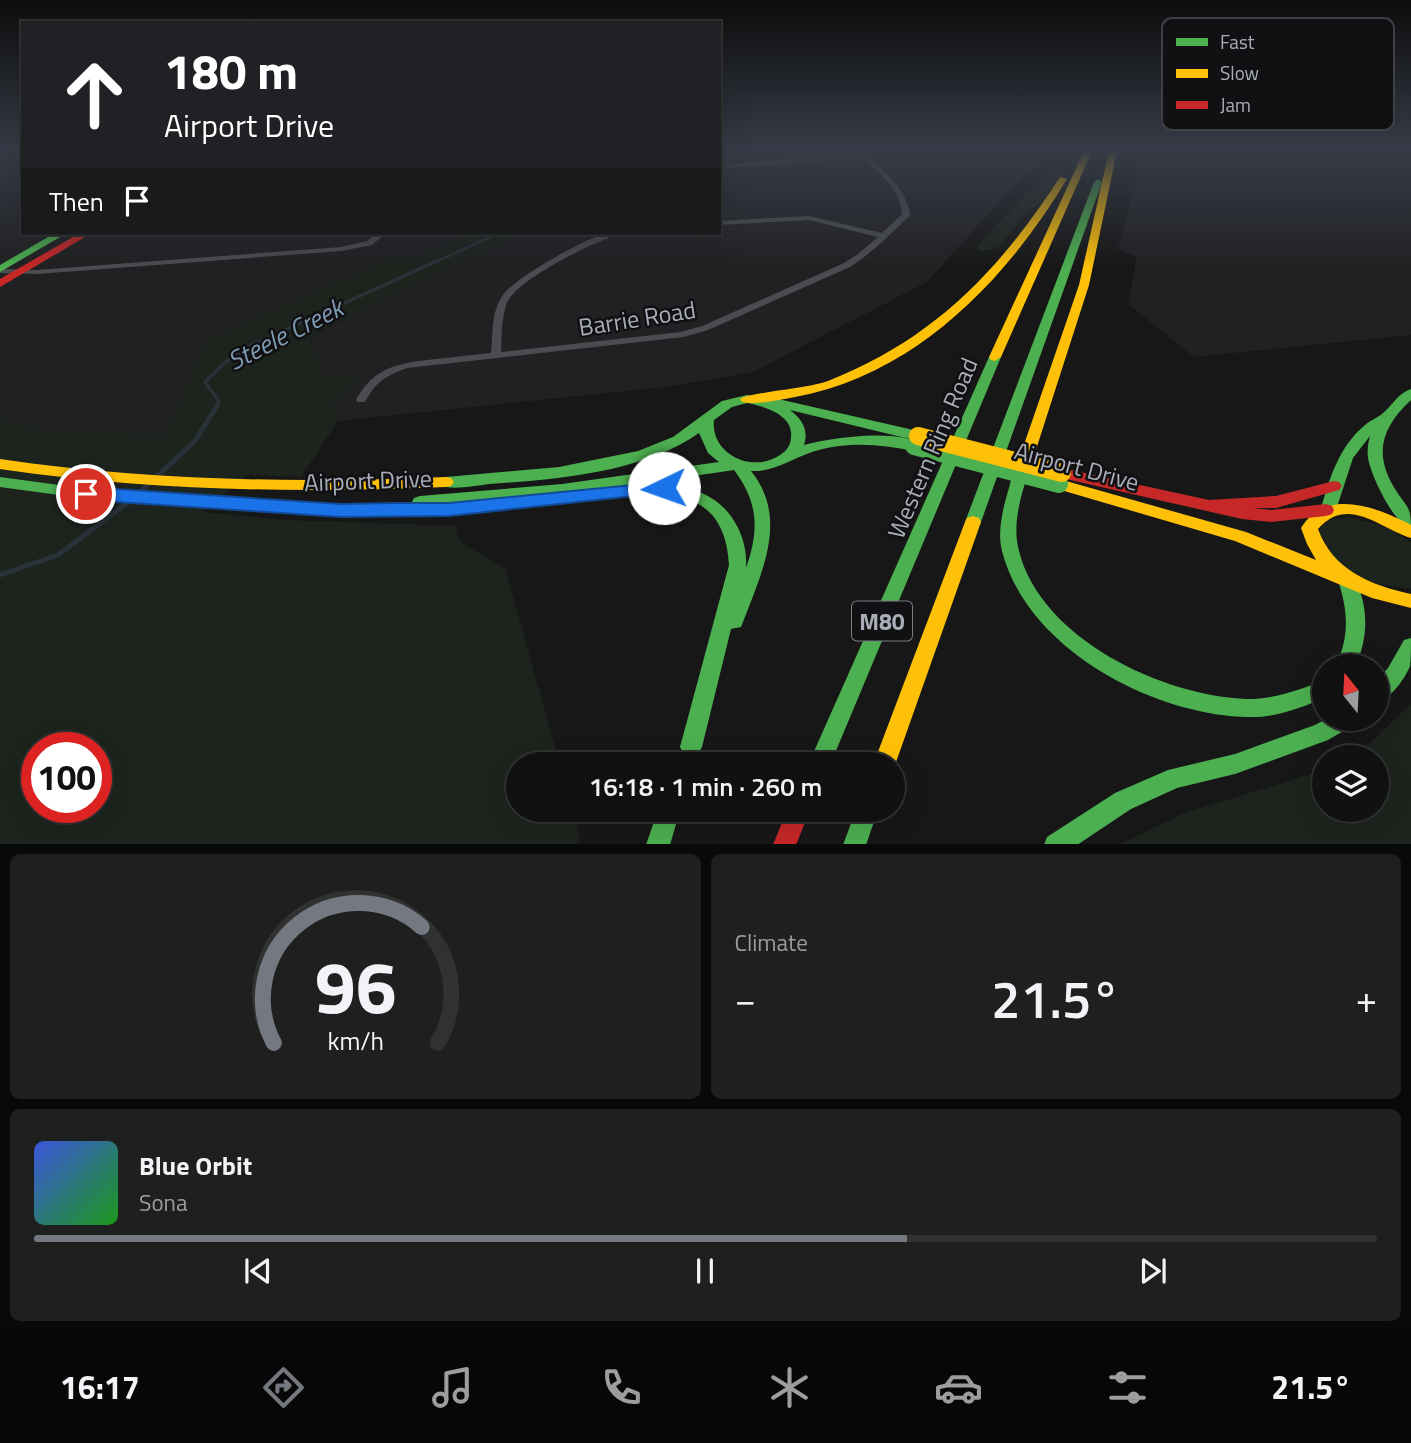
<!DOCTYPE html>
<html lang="en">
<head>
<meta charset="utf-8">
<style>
	body { margin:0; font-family:"Titillium Web",sans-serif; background:#1e1f1f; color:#f1f3f6; height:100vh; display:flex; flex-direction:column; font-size:26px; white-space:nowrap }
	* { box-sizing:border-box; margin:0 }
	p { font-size:23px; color:#9c9d9f }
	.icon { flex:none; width:38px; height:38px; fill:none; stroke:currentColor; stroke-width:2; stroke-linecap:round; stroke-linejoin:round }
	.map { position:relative; height:844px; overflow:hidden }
	.panel { display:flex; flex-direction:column; gap:10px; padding:10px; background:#090909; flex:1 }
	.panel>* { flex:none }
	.hud { position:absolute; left:21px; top:21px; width:700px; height:214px; border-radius:0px; box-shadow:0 7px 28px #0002,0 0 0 2px #303131; background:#202124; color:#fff; overflow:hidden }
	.needle { width:46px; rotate:342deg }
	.buttons { position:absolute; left:1312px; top:654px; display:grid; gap:14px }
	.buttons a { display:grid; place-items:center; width:77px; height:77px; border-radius:50%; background:#111; box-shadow:0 7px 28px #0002,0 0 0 2px #303131; font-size:35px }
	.speed { position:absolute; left:21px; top:732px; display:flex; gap:14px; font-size:35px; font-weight:700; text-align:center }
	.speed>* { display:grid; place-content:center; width:91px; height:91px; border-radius:50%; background:#111; box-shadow:0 7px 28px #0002,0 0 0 2px #303131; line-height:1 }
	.speed .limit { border:10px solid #d22; background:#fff; color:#111 }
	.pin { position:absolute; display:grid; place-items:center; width:60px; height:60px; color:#fff; margin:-30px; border:4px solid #fff; border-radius:50%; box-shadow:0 2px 7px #0007 }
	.me { position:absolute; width:77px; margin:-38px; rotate:267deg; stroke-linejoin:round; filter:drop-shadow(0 0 5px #0008) }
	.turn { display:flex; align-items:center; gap:24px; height:147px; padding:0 28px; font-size:32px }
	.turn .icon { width:91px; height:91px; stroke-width:2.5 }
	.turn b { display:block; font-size:49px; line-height:60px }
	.then { display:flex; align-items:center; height:66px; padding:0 28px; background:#0003; gap:14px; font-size:26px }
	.big { font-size:52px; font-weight:600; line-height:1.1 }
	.panel .card { flex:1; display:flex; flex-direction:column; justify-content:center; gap:10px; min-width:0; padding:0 24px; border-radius:10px; background:#1e1f1f }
	.panel .dial { align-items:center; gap:0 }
	.dial svg { height:182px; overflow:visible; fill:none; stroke:#303131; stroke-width:7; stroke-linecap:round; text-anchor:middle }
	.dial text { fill:#f1f3f6; stroke:none }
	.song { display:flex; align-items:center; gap:21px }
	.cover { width:84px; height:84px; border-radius:10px; background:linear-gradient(135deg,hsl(230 70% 55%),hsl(120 70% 35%)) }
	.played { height:7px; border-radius:4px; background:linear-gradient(90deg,#757880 65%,#303131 65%) }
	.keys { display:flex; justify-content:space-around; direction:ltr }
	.heat { display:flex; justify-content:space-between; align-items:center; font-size:38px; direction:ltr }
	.panel .tiles { flex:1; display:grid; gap:10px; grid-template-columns:1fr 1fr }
	.card:last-child { grid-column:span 2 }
	.trip { position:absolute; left:506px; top:752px; width:399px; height:70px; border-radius:35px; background:#111; box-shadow:0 7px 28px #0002,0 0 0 2px #303131; font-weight:600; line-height:70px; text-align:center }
	.tab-bar { display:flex; height:112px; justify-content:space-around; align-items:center; background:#070707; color:#9c9d9f }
	.tab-bar .icon { width:49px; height:49px }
	.tab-bar .current { color:#757880 }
	.tab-bar b { font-size:32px; color:#f1f3f6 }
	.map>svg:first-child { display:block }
	.built { fill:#212123 }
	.green { fill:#1d241e; fill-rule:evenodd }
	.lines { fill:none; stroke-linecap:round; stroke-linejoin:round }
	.stream-far2 { stroke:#2a3239; stroke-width:2.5 }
	.stream-far1 { stroke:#2a3239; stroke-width:3.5 }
	.stream { stroke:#2a3239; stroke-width:5 }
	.street { fill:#4b4c50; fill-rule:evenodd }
	.fast { fill:#4caf50; fill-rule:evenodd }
	.slow { fill:#ffc107; fill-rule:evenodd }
	.jam { fill:#c62828; fill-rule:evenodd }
	.fast-bridge { stroke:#4caf50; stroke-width:18 }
	.slow-bridge { stroke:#ffc107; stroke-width:18 }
	.route { fill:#1a73e8; stroke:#114b97; stroke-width:2 }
	.labels { text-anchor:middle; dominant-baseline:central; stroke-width:5; stroke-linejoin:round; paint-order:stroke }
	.shield { fill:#111113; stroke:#7b7e86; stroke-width:2 }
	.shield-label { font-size:23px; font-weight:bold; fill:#a8adb8 }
	.street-label { font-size:24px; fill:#a8adb8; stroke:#111113 }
	.water-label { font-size:26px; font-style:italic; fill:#7f9bb3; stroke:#111113 }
	.key { fill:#111113; stroke:#3e4045; stroke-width:2 }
	.key-label { font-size:19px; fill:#a8adb8 }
</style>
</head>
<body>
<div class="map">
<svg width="1411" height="845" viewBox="0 0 1411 845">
	<rect width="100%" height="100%" fill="#171717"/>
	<path class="built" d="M0 151H23V233H474L410 262 392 258 206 340 166 436 39 429 0 419Z
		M719 151H1046L927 282 753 372 665 387 338 421 332 404 358 378 322 374 309 337 519 233H719Z
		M1145 151H1411V335L1194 357 1128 304 1137 257 1118 249Z"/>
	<path class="green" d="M1060 169 1047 197 1023 217 997 249 979 251 978 246 1006 214 1052 170Z
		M474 233H519L309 337 322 374 359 377 332 404 338 421 301 477 247 475 202 512 286 520 456 526 460 542 505 568 560 765H518V810H573L580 837 576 844H0V419L39 429 165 436 206 340 392 258 410 262ZM37 747H96V807H37Z
		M1347 517 1381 525 1411 542V588C1376 588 1325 569 1319 531 1326 519 1334 518 1347 517Z
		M1411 704V844H1121L1184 813 1325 770V810H1377V758H1354Z"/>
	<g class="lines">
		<path class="stream-far2" d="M433 263 499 233"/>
		<path class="stream-far1" d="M216 408 219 401 205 382 223 364 247 347 437 261"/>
		<path class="stream" d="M138 494 195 441 217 406
			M0 575 58 555 131 500"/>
		<path class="street" d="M858 151H864C882 170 907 188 910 215 891 234 873 252 850 267L708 330 684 337 407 368C385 376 376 382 365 402H357L356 400C374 366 400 363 436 359 454 357 473 355 491 353 493 334 491 311 503 295 514 278 590 235 610 233 612 232 619 233 621 233 616 236 611 236 606 239 582 248 516 281 507 303 501 318 502 336 501 352L680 332 702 326 844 263 858 254 878 237 809 220 719 225V221L809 216 882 233 902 214C901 190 880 174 864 158L728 168 725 166 728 164 861 154Z
			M378 233H386L372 245 341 251 37 274 0 273V269L37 270 341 247 367 241Z"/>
		<path class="fast" d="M1098 179 1102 182 981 522 979 526H967L965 522 1094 182Z
			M55 233H67L0 272V265Z
			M995 353 1001 357 830 765H808L989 357Z
			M1411 389V400C1382 427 1373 453 1395 489 1407 508 1411 505 1411 529 1394 524 1371 476 1368 458 1367 451 1368 443 1370 436L1353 458 1335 513H1323L1321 509C1329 479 1339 447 1364 426 1369 421 1377 418 1382 414 1392 406 1398 393 1411 389Z
			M747 395 772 401 778 399 918 431 925 436 918 441 790 410C802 419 809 430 804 445 828 438 903 427 921 446L914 451C880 444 845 441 812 452 791 459 775 472 751 471 789 518 762 572 743 622L741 627 731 629 702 747 698 754 691 757 684 754 680 747 729 565C726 510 696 492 643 494L468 513 374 516 103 501 0 487V477L103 491 324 503 414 505 412 502 414 498 420 496 562 484 719 462 708 453 699 433C645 472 555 480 489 484 474 486 455 490 441 486L438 482 441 478 446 477 559 467 638 451 673 437 722 401ZM747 403C764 406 794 415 791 437 791 444 787 451 780 455 753 474 710 454 714 420L732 407ZM734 470C759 503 759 531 746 568 747 554 744 539 737 526 717 487 673 481 633 485Z
			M1025 457 1032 462C1023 489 1011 522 1019 551 1041 639 1163 696 1247 699 1275 699 1299 690 1325 680V698C1300 708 1275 718 1248 717 1153 715 1027 649 1002 551 997 531 1003 508 1009 488 1012 478 1014 460 1025 457Z
			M1347 573 1353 575C1369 605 1369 637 1355 667H1335C1350 637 1348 611 1338 580L1341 575Z
			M1411 638C1411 646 1411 658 1410 666 1405 679 1391 698 1377 703V680L1388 668 1404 640Z
			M1326 719H1355L1352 726 1328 740 1235 774 1177 788 1131 809 1077 845H1044L1047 837 1115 793 1168 770 1235 754 1315 725Z
			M658 810H680L670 845H646Z
			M856 810H878L866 845H843Z"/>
		<path class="slow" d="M1084 151H1092L1001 357 995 361 991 360 989 357Z
			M1109 151H1117L1089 285 1032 462 1025 467 1018 462 1079 285Z
			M1060 177 1067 179C1007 279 916 375 795 397 779 400 758 405 742 402L740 399C747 393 810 388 828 381 934 339 999 271 1060 177Z
			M0 459C149 481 296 483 446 477L451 478 454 482 451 486 446 487C296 493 149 491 0 469Z
			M1059 479 1246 532 1316 560 1307 544 1301 528C1326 487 1377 507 1411 525V538C1379 528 1348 495 1318 529 1333 570 1370 585 1411 594V608L1372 598 1235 541 1054 488 1051 484 1054 480Z
			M973 516 979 518 981 522 895 765 892 770V765H873L965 522 967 518Z"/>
		<path class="jam" d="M80 233H92L0 287V279Z
			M1062 468 1209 500 1276 496 1334 481 1339 482 1342 486 1339 490 1276 508H1253L1271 510 1326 504 1332 506 1334 510 1332 514 1326 516 1271 522 1242 519 1057 477 1054 473 1057 469Z
			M787 810H810L796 845H773Z"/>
		<path class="fast-bridge" d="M914 446 1059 484"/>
		<path class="slow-bridge" d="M918 436 1062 473"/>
	</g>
	<linearGradient id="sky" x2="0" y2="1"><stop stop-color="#0d0d0d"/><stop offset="0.56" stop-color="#363c47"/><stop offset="1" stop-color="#363c47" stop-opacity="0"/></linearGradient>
	<rect width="1411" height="269" fill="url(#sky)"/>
	<path class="route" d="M664 482 670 484 673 488 670 492 449 516 341 517 86 500 80 498 77 494 80 489 86 487 341 504 395 503H449Z"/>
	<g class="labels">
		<rect class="shield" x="852" y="601.5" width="60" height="39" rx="5"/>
		<g class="shield-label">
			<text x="882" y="621">M80</text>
		</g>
		<g class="street-label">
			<text transform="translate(637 318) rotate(-9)">Barrie Road</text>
			<text transform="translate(932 448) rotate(-67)">Western Ring Road</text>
			<text transform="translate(1077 466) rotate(15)">Airport Drive</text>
			<text transform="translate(368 480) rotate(-2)">Airport Drive</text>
		</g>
		<g class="water-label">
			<text transform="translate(285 334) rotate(-27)">Steele Creek</text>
		</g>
	</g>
	<rect x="1162" y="18" width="232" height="112" rx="10" class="key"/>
	<rect x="1176" y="38" width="32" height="8" fill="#4caf50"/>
	<rect x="1176" y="69" width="32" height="9" fill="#ffc107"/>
	<rect x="1176" y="101" width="32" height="8" fill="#c62828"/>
	<g class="key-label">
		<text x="1220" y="49">Fast</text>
		<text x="1220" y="80">Slow</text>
		<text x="1220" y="112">Jam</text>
	</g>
</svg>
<div class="buttons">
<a><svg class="needle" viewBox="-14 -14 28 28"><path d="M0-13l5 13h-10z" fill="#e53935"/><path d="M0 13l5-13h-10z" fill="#9c9d9f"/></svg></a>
<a><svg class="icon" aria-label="layers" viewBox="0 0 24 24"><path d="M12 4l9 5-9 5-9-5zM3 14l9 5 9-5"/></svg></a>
</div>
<div class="speed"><div class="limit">100</div></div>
<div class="pin" style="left:86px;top:494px;background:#d93025"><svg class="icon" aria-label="arrive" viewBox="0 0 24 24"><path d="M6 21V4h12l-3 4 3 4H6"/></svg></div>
<svg class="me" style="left:664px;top:488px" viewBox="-20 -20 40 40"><circle r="19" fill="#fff"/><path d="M0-13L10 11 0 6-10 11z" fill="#1a73e8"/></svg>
<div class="trip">16:18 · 1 min · 260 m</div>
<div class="hud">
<div class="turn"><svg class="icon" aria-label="ahead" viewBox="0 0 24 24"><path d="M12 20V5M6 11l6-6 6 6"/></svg><div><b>180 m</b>Airport Drive</div></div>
<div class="then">Then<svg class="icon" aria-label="arrive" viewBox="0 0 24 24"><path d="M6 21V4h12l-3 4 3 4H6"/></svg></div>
</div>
</div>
<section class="panel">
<div class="tiles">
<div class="card dial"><svg viewBox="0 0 100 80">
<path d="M14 69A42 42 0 1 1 86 69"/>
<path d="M14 69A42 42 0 0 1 79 18" stroke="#757880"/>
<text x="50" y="56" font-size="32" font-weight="700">96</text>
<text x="50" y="72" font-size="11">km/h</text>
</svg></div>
<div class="card"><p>Climate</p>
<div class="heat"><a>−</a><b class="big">21.5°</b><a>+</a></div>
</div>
<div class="card">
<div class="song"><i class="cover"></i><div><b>Blue Orbit</b><p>Sona</p></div></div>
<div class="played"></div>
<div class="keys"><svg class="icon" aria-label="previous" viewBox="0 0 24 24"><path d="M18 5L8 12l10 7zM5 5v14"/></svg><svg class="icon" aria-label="pause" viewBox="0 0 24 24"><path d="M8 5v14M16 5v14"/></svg><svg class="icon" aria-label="next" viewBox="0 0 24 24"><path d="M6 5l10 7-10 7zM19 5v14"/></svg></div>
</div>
</div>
</section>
<nav class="tab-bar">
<b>16:17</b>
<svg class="icon current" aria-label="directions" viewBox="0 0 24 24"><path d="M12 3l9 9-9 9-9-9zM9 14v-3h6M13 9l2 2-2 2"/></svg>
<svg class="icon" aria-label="music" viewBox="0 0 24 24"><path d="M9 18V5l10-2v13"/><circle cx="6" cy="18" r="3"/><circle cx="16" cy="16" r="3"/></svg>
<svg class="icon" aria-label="phone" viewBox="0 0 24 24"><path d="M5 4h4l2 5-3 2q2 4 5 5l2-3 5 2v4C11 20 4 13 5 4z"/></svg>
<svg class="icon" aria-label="climate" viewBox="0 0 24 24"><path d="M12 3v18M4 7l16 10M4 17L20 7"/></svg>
<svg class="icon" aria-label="car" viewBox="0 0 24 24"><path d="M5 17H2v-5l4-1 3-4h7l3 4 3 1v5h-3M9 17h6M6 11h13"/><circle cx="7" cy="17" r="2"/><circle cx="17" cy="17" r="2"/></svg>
<svg class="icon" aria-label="filters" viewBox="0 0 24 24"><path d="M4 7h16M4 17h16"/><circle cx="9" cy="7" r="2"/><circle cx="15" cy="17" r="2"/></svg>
<b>21.5°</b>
</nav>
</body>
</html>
